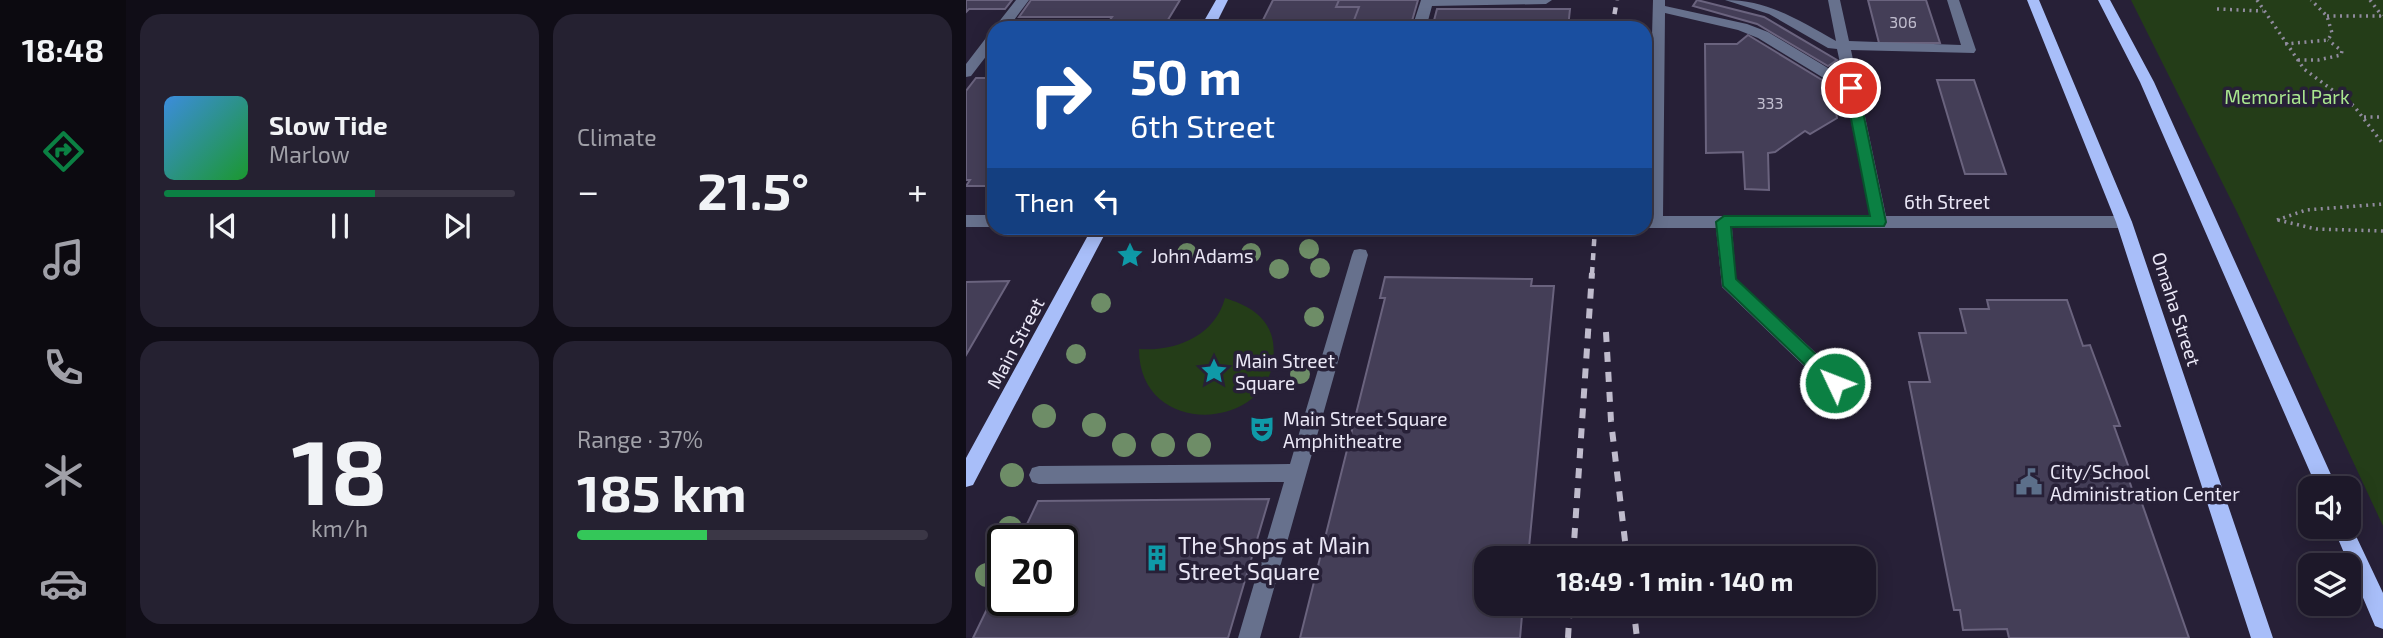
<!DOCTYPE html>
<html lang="en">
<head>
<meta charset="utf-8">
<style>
	body { margin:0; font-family:"Exo 2",sans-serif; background:#252131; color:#f1f3f6; height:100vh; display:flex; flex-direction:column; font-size:26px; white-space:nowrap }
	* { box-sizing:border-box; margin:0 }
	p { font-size:23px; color:#a0a0a8 }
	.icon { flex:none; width:38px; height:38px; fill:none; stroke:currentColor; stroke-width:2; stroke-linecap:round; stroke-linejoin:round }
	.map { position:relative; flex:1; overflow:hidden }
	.drawer { display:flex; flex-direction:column; gap:14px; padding:14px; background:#100d17; width:840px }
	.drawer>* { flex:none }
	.guide { position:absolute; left:21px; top:21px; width:665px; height:214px; border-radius:21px; box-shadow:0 4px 18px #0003,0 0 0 2px #3b3746; background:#1a4fa0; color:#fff; overflow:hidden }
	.tools { position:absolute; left:1332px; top:476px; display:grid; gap:14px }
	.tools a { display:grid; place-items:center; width:63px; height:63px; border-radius:14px; background:#1d1829; box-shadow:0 4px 18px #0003,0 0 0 2px #3b3746; font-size:35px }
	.speed { position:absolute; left:21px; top:525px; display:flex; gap:14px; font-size:35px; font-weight:700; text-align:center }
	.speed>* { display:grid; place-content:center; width:91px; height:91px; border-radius:50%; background:#1d1829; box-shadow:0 4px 18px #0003,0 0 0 2px #3b3746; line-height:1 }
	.speed .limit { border:4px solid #111; border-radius:10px; background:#fff; color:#111 }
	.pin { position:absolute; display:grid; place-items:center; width:60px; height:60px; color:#fff; margin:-30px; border:4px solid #fff; border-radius:50%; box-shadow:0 2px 7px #0007 }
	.me { position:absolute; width:77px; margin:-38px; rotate:313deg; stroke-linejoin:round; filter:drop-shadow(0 0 5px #0008) }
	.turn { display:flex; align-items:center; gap:24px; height:147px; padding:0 28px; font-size:32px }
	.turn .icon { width:91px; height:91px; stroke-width:2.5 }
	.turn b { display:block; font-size:49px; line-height:60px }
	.then { display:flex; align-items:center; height:66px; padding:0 28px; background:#0003; gap:14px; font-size:26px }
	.big { font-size:52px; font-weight:700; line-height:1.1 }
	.drawer .card { flex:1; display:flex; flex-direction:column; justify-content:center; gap:10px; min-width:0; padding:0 24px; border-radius:21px; background:#252131 }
	.drawer .dial { align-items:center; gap:0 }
	.dial b { font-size:91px; line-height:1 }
	.song { display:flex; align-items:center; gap:21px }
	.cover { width:84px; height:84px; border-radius:10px; background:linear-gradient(135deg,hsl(210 70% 55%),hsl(130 70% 35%)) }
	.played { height:7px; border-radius:4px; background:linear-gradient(90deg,#0b8043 60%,#3b3746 60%) }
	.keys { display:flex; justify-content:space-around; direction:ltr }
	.heat { display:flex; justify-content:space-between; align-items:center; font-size:38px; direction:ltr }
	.charge { height:10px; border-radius:5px; background:linear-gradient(90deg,#34c759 37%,#3b3746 0) }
	.drawer .tiles { flex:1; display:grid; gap:14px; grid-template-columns:repeat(2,1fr) }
	.trip { position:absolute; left:508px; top:546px; width:402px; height:70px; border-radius:21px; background:#1d1829; box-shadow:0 4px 18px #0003,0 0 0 2px #3b3746; font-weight:700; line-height:70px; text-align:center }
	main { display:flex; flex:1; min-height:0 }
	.dock { display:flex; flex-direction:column; width:126px; justify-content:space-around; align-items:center; background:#0c0a10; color:#a0a0a8 }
	.dock .icon { width:49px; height:49px }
	.dock .on { color:#0b8043 }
	.dock b { font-size:32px; color:#f1f3f6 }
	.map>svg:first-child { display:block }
	.green { fill:#243d18 }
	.building { fill:#443e57; stroke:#6a637e; stroke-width:2 }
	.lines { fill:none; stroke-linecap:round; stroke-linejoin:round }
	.path { stroke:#908b9e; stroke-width:3.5; stroke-dasharray:2 4.5; stroke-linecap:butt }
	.minor { fill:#67718d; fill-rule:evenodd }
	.major { fill:#a8bef9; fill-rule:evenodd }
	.rail-far1 { stroke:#c0bccd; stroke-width:4.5; stroke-dasharray:7 7; stroke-linecap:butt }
	.rail { stroke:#c0bccd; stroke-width:6; stroke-dasharray:10 10; stroke-linecap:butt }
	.tree { fill:#6e8d67 }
	.route { fill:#0b8043; stroke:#07532c; stroke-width:2 }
	.labels { text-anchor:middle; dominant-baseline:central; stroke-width:7; stroke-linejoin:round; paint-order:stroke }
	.number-label { font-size:16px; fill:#c0bdce }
	.park-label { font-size:19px; fill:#a9e78f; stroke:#272037 }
	.street-label { font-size:19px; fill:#eae7f6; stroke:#272037 }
	.poi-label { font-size:19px; fill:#eae7f6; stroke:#272037; text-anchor:start }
	.near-poi-label { font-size:23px; fill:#eae7f6; stroke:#272037; text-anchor:start }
</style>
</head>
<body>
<main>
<nav class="dock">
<b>18:48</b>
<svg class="icon on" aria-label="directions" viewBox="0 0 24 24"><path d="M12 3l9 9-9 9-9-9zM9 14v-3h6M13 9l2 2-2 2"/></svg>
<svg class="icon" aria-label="music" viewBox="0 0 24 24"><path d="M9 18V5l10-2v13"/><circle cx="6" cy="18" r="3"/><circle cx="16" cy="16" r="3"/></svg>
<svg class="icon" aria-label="phone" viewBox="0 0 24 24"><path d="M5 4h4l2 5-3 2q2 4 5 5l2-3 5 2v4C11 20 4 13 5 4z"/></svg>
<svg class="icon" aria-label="climate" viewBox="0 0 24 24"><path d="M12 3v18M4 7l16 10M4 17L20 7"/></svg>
<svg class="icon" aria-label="car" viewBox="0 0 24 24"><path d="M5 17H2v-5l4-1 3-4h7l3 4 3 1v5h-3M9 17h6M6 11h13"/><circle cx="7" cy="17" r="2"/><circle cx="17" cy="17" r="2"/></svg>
</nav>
<section class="drawer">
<div class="tiles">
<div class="card">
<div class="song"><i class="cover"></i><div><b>Slow Tide</b><p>Marlow</p></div></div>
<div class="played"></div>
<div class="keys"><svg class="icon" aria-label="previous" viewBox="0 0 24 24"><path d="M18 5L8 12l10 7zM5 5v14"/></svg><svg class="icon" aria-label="pause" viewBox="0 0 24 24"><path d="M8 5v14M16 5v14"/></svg><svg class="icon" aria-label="next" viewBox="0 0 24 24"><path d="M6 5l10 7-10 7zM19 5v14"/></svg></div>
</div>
<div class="card"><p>Climate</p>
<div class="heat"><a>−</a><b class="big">21.5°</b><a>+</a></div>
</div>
<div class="card dial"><b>18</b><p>km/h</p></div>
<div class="card"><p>Range · 37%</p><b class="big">185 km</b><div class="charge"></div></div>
</div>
</section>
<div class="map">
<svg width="1417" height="638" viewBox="0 0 1417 638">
	<rect width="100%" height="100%" fill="#272037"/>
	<path class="green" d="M1165 0H1417V526L1271 212Z
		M259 298C281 305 303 316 307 342 319 431 173 444 173 349 209 352 249 336 259 298Z"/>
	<path class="building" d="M0 0H46L39 9H3L0 12Z
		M65 0H214L197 28H84L87 25 141 24 146 17H53Z
		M307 0H373L370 7H393L385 28H293Z
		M373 0H452L444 28H385L393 7H370Z
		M731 0 798 17 871 60 862 66 791 24 727 6Z
		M902 0H960L974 43H913Z
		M471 9H604L602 28H466Z
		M782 35 866 86 871 118 844 134 839 131 809 152 802 153 803 190 779 189 777 152 740 153 739 44H771Z
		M10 78H28V186H0L4 180H0V91Z
		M971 80H1008L1040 174H999Z
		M419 277 566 279 565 286H588L562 558H520V604H557L554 638H334L419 298H414Z
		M43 281 0 355V282Z
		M1021 300H1101L1117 346 1124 345 1154 426H1148L1163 468H1159L1168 495H1173L1223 638H1043L1041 629 997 630 994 610H988L943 382H964L953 333H1000L994 309H1023Z
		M303 499 262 638H7L37 576V600H96V541H53L72 501Z"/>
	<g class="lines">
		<path class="path" d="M1291 0 1338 69 1388 106 1417 144
			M1404 0 1416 16
			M1251 9 1297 11
			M1361 16H1416
			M1319 44 1362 40 1366 33 1361 16 1345 0
			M1332 60H1352L1375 55 1376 51 1362 40
			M1398 117H1417
			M1311 220 1340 210 1417 204
			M1312 220 1350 229 1417 231"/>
		<path class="minor" d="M50 0H63L42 28H28Z
			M586 0 580 4 466 6 460 28H446L455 0Z
			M687 0H699V6L781 24 802 32 877 77 871 49 862 48 803 14 759 0C802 0 833 20 870 41L862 0H874L883 41 995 45 981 0H993L1010 50 1008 53 885 50 920 216H1158L1166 222 1158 228H766L770 279 876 377 878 383 876 389 869 391 862 389 756 287 750 228H677L681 216ZM699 13 772 30 792 38 879 91 904 216H697Z
			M28 33V46L5 76 0 77V64L23 34Z
			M0 215H28V227H0Z
			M394 249 400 250 402 255 294 638H272L318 482 73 484 66 482 63 475 66 468 73 466 324 464 386 255 388 250Z"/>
		<path class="major" d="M250 0H262L248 28H234Z
			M1061 0H1073L1166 222 1307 638H1285L1150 222Z
			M1132 0H1144L1188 82 1371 488H1351L1174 82Z
			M126 228H142L7 485 0 487V458Z
			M1382 519 1417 593V629L1409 626 1367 527H1382Z"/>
		<path class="rail-far1" d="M646 28 651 0
			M626 274 629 228"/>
		<path class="rail" d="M640 332 645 421 661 558
			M607 558 626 273
			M667 604 671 638
			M602 638 604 604"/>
	</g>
	<g class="tree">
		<circle cx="343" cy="249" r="10"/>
		<circle cx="221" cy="253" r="10"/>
		<circle cx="285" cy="253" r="10"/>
		<circle cx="354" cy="268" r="10"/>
		<circle cx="313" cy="269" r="10"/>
		<circle cx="135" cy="303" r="10"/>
		<circle cx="348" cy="317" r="10"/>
		<circle cx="110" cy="354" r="10"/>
		<circle cx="334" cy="374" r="10"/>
		<circle cx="78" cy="416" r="12"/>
		<circle cx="128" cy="425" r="12"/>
		<circle cx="158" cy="445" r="12"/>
		<circle cx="197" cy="445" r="12"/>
		<circle cx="233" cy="445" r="12"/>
		<circle cx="46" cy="475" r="12"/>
		<circle cx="44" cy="528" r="12"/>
		<circle cx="21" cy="575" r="12"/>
	</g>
	<path class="route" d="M885 84 892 88 920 222 918 226 765 227 770 279 875 378 877 383 875 388 869 390 863 388 757 286 750 222 758 216H904L879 88Z"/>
	<defs>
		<g id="sight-bare" transform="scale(2.1)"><path d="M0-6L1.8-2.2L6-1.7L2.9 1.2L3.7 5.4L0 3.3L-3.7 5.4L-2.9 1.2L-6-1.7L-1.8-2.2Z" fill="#0f9aa8" stroke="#272037" stroke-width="2.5" paint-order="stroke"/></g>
		<g id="theatre-bare" transform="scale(2.1)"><path d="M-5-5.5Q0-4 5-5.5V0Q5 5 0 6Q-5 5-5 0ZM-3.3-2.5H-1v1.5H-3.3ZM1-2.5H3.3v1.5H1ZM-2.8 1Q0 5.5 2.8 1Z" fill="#0f9aa8" stroke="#272037" stroke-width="2.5" paint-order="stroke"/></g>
		<g id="civic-bare" transform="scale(2.1)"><path d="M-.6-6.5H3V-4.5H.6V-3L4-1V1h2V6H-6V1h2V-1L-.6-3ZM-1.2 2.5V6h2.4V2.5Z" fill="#5c6f8a" stroke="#272037" stroke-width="2.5" paint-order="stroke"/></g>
		<g id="building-bare" transform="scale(2.1)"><path d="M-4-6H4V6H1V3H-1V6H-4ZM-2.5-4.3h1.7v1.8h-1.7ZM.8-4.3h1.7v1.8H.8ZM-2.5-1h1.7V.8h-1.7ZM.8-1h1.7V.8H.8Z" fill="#0f9aa8" stroke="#272037" stroke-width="2.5" paint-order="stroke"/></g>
	</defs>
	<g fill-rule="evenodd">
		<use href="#sight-bare" x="164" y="255"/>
		<use href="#sight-bare" x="248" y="371"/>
		<use href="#theatre-bare" x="296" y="429"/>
		<use href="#civic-bare" x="1063" y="482"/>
		<use href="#building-bare" x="191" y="558"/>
	</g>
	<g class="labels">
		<g class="number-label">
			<text x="937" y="21">306</text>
			<text x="804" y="102">333</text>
		</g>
		<g class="park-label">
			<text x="1321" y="96">Memorial Park</text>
		</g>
		<g class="street-label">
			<text x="981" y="201">6th Street</text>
			<text transform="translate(1211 309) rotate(72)">Omaha Street</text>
			<text transform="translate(49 343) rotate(-62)">Main Street</text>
		</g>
		<g class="poi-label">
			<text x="185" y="255">John Adams</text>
			<text x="269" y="360">Main Street<tspan x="269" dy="22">Square</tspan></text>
			<text x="317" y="418">Main Street Square<tspan x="317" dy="22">Amphitheatre</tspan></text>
			<text x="1084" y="471">City/School<tspan x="1084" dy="22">Administration Center</tspan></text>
		</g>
		<g class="near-poi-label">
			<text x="212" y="545">The Shops at Main<tspan x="212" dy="26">Street Square</tspan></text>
		</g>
	</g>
</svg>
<div class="tools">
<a><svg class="icon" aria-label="sound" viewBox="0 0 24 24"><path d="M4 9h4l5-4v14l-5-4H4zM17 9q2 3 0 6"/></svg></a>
<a><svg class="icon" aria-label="layers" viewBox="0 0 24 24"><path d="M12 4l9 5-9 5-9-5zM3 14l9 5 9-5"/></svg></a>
</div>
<div class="speed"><div class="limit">20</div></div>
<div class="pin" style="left:885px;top:88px;background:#d93025"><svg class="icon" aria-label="arrive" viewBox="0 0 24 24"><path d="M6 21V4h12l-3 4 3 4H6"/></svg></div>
<svg class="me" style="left:869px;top:383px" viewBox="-20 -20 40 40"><circle r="17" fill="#0b8043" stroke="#fff" stroke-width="3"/><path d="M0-11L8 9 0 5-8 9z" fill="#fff"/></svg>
<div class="trip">18:49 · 1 min · 140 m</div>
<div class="guide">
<div class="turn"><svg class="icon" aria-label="right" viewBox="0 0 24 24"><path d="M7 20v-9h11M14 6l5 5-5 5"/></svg><div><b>50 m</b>6th Street</div></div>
<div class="then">Then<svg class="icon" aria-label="left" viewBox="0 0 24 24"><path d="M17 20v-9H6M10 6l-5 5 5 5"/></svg></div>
</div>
</div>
</main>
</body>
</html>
